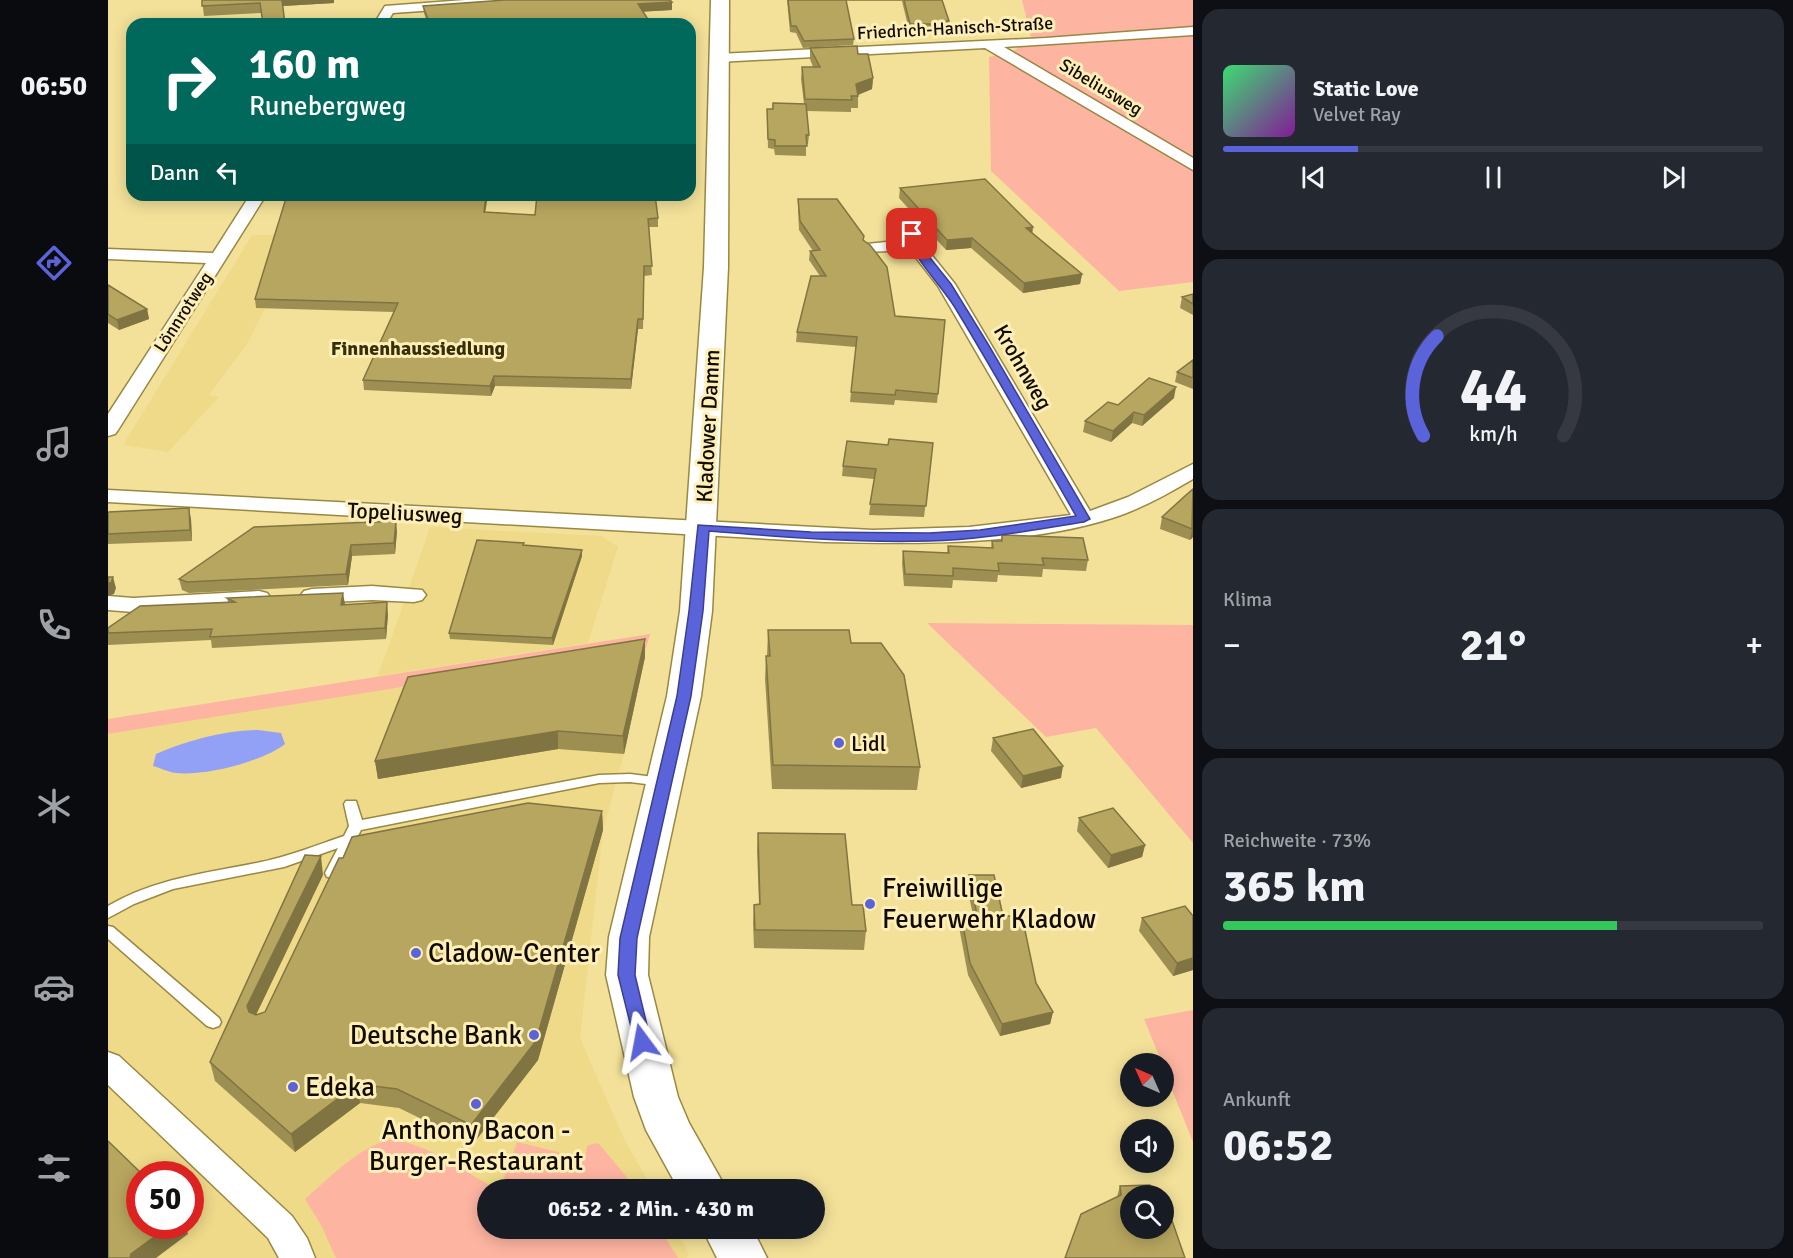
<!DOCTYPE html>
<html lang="de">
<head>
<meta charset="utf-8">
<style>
	body { margin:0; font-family:Signika,sans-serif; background:#242831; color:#f1f3f6; height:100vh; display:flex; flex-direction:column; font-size:22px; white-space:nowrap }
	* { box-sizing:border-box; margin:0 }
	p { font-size:20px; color:#9ea1a6 }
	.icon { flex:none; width:33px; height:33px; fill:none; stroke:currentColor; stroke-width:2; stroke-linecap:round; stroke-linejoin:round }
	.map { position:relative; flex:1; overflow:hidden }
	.drawer { display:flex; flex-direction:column; gap:9px; padding:9px; background:#0d0f14; width:600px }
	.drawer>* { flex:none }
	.banner { position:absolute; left:18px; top:18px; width:570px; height:183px; border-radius:18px; box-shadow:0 3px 15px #0003; background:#00695c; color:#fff; overflow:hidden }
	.needle { width:39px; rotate:315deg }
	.tools { position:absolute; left:1012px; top:1053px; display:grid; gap:12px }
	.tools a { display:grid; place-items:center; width:54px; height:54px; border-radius:50%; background:#171b24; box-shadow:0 3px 15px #0003; font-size:30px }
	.speed { position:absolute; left:18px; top:1161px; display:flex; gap:12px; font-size:30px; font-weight:700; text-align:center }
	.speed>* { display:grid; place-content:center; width:78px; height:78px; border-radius:50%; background:#171b24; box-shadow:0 3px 15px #0003; line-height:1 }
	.speed .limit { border:9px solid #d22; background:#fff; color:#111 }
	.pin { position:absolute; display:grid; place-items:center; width:51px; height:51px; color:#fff; margin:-26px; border-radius:12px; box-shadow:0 3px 9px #0006 }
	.me { position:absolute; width:66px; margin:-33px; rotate:347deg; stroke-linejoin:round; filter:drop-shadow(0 0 4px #0008) }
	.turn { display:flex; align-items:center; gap:21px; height:126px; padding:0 24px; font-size:27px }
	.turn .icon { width:78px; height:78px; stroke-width:2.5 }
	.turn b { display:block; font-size:42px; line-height:51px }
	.then { display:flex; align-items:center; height:57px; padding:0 24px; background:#0003; gap:12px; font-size:22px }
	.big { font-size:45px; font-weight:700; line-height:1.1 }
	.drawer .card { flex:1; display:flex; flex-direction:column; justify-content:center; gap:9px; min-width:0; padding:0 21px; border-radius:18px; background:#242831 }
	.drawer .dial { align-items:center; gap:0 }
	.dial svg { height:156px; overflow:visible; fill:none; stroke:#363941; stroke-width:7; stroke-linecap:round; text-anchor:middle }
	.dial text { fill:#f1f3f6; stroke:none }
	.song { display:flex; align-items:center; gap:18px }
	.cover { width:72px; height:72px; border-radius:9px; background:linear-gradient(135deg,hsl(140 70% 55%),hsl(290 70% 35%)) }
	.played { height:6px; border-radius:3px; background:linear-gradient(90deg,#5b63db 25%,#363941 25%) }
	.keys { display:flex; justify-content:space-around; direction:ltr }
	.heat { display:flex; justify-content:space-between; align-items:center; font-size:33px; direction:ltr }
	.charge { height:9px; border-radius:4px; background:linear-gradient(90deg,#34c759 73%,#363941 0) }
	.trip { position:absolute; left:369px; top:1179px; width:348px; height:60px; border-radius:30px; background:#171b24; box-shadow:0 3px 15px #0003; font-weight:700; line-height:60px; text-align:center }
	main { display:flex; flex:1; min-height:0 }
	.menu { display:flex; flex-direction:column; width:108px; justify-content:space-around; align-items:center; background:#090b0e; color:#9ea1a6 }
	.menu .icon { width:42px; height:42px }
	.menu .current { color:#5b63db }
	.menu b { font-size:27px; color:#f1f3f6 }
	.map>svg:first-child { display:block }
	.built { fill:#eeda89; fill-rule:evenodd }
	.green { fill:#fdb5a1 }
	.water { fill:#92a0f5 }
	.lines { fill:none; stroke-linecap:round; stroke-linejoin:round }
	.service-casing { stroke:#998841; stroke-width:3 }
	.minor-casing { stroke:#998841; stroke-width:3 }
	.secondary-casing { stroke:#998841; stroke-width:3 }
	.service { fill:#fff; fill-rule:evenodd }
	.minor { fill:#fff; fill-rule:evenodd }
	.secondary { fill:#fff; fill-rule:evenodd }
	.wall { fill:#9d8f52 }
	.shaded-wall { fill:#807442 }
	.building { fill:#b7a65f; stroke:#807442; stroke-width:1.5 }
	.route { fill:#5b63db; stroke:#3b408e; stroke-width:1.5 }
	.poi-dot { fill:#5b63db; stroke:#fdefb6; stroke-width:2 }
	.labels { text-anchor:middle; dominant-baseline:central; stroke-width:6; stroke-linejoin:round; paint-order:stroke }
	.far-street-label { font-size:18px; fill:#110b00; stroke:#fdefb6 }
	.far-neighbourhood-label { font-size:20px; font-weight:bold; fill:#382f08; stroke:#fdefb6 }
	.street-label { font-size:22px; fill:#110b00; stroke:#fdefb6 }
	.poi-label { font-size:22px; fill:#110b00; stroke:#fdefb6; text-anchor:start }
	.near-poi-label { font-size:27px; fill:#110b00; stroke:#fdefb6; text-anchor:start }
</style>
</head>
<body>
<main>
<nav class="menu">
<b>06:50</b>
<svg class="icon current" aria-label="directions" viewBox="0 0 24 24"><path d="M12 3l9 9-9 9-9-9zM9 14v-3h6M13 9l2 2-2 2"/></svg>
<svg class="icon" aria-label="music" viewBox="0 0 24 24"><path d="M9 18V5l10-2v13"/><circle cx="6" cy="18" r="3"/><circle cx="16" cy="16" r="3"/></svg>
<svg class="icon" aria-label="phone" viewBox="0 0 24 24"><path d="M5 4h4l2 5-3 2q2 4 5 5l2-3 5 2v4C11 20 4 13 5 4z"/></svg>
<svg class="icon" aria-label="climate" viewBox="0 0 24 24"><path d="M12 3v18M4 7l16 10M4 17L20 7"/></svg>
<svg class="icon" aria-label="car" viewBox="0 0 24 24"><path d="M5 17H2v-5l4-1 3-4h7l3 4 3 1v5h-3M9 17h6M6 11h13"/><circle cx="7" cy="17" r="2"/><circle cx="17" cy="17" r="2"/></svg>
<svg class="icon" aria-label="filters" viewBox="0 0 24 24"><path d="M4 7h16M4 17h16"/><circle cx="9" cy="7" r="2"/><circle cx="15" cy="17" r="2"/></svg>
</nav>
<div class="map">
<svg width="1085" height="1258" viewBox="0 0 1085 1258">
	<rect width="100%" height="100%" fill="#f3e199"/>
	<path class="built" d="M190 234 170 283 139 344 101 395 111 397 60 452 15 445 144 235Z
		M322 527 493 536 510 547 480 643 270 676Z
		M538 648 516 754 495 830 472 1038 517 1141 545 1189 380 1190V1228L567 1229 581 1253 579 1258H0V734ZM32 1174H82V1226H32Z"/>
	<path class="green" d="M914 0H1085V282L1011 291 883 171 881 57 907 50 923 37Z
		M819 623 1085 625V843L988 728 938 737Z
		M542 634 538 648 0 734V719Z
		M1085 1010V1142L1056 1070V1064L1054 1063 1036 1019Z
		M282 1140C321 1143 354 1171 389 1189L380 1190V1228L552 1229 570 1258H228L213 1225 197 1199C219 1180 253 1145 282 1140Z
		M409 1142 450 1152 467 1164 477 1159 479 1146 487 1143 491 1144 513 1170 527 1189H392Z"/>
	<path class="water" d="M150 730 173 733 177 744C154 762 97 776 68 773 60 772 52 768 45 766L48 754C81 740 114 731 150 730Z"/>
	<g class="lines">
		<g class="service-casing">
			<path id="service" d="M522 774 554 778 559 779 561 782 559 785 554 786 522 782 491 783 253 830 229 877H219L217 873 230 848 176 867 65 889 26 904 0 918V906C48 878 100 873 153 862 182 856 209 845 236 836L241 826 236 804 238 801H248L254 820 491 775Z
				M0 926 5 927 111 1018 113 1022 111 1026 105 1028 99 1026 0 939Z"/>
		</g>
		<g class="minor-casing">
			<path id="minor" d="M357 0H419L413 4 285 13 278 24H266L277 6Z
				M1085 27V35L896 47 1085 158V170L877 48 610 62 603 58 610 54 938 38Z
				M142 195H158L10 430 7 434 0 436V414L98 263 0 259V249L105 253Z
				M804 229 810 230 814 243 847 284 982 511 1020 497 1085 464V479C1063 492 1040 505 1016 514 929 546 809 544 717 542L0 502V490L765 530 861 527 963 515 830 286 802 250 759 252 756 248 759 244 797 240 796 234Z
				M264 586 314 590 318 595 314 600 306 602 264 600 204 603 196 601 192 596 196 591 204 589Z
				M151 591 159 593 163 598 159 603 25 612 0 610V596L25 598Z
				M0 1052 11 1056 184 1216 199 1238 207 1258H171L160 1238 0 1085Z"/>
		</g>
		<g class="secondary-casing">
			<path id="secondary" d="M603 0H621L620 267 604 611 593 696 541 937 540 975 570 1097 581 1123 619 1190H571L538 1130 526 1097 498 975 501 937 559 696 572 611 596 267Z
				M594 1228H644L659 1258H609Z"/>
		</g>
		<use href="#service" class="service"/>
		<use href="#minor" class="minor"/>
		<use href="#secondary" class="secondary"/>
	</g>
	<path class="wall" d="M94 0H226V3L175 6 153 13 96 16Z
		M679 0H834L841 21 840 27H836V30H801L794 1H738L746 39 745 45 695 48 688 33 682 32Z
		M315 6 564 10 319 22 316 13Z
		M702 48 750 54 765 78 764 89 750 95V108H743V112L699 111 701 135 700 144H698V156L667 155 666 149 660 148 659 109H664L665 103 696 104 693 79 694 67H705L702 59Z
		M792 188 925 233 974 274 972 284 915 293 863 248 838 250 791 198Z
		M690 199 756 241 787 316 837 320 829 403 787 400 786 405 742 402 748 347 688 342 689 332 712 276 701 260 702 251H705L691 230 690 208Z
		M377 213 550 218V227H541L544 275 536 276 535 329H530L523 389 387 386 383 396 256 390 255 380 286 312 148 308 147 299Z
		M0 285 39 309 41 319 11 330 0 323Z
		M1085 294V315L1072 308 1074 297Z
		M1085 360V389L1067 382 1069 372Z
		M1066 398 1034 426 1024 423 1003 442 975 432 977 421 1010 405Z
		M825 443 816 517 761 515 766 479 734 476 735 466 780 445Z
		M1085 489V537L1082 540 1052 529 1054 517Z
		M0 512 83 519 84 541 0 544Z
		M289 531 287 554 244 556 240 585 81 593 74 590 71 579Z
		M894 535 980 560 978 571 935 569 934 577 890 575 889 582 845 580 844 588 796 586 794 563 795 551 839 553 840 546 883 548 884 541H893Z
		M416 543V545L474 550V556L445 645 342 639 341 633Z
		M119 598 237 604 280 614 278 639 104 648 103 640 0 645V628L120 602Z
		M660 630 743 643 812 767 809 790 664 789 657 679 658 656H659Z
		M537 657 516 754 450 749 270 779 267 761Z
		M885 738 953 778 913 788 883 751Z
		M494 811 495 830 430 1060 365 1144 291 1108 252 1103 187 1152 107 1081 102 1062 215 875 148 1015 157 1012 235 858Z
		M971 818 1037 845 1034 857 1000 868 969 831Z
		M650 833 744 905 758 931 756 950 646 948 645 923 646 905 651 904 649 851Z
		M861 875 895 916 928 983 945 1012 942 1024 892 1036 860 975 851 927 853 915H865L859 887Z
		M1085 916V970L1065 976 1031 931 1034 918Z
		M1012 1186 1023 1196 1009 1197Z"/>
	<path class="shaded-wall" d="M174 0H226V3L175 6Z
		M564 2V10L530 12V4Z
		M765 78 764 89 747 96 748 84Z
		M378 195H380L376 221V212Z
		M925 227 924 237 918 228Z
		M864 238 863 248 838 250 839 240Z
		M974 274 972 284 915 293 916 283Z
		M39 309 41 319 11 330 9 320Z
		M530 319V329L523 389V379Z
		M386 376 387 386 383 396 382 386Z
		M1068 387 1066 398 1034 426 1036 415Z
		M1026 412 1024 423 1003 442 1005 431Z
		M81 508 83 519 84 541 82 530Z
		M288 521 289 531 287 554 286 543Z
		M1085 528V537L1082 540 1084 529Z
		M243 545 244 556 240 585 238 574Z
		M474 550V556L445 645 444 638Z
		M5 577 8 588 6 594 0 596V583Z
		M235 593 237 604 235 616 233 605Z
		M279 602 280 614 278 639 277 628Z
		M537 639V657L516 754 515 736Z
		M450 731V749L270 779 267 761Z
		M955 766 953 778 913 788 915 776Z
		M494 811 495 830 430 1060 365 1144 363 1125Z
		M1037 845 1034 857 1000 868 1003 855Z
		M213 856 215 875 143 1025 139 1006Z
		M1085 958V970L1065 976 1069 963Z
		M945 1012 942 1024 892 1036 894 1024Z
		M249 1084 252 1103 187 1152 183 1134Z
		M61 1226H78L80 1234 48 1258H22L23 1254Z"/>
	<path class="building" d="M94 0H174L177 24H155L152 3 94 6Z
		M397 0H562L564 2 530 4 543 24H307V22H321L315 6Z
		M680 0H738L746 39 696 41 688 26H683Z
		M796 0H834L841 21H835L836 24H802Z
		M749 46 750 54H760L765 78 748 84 750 96H743L744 100 697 99 694 67H712L702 48Z
		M665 103 698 104 701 135H698L699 146H667V140L660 139 659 109H665Z
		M877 179 925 227 918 228 974 274 916 283 864 238 839 240 792 188Z
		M179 195H378L376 212 427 215 429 195H547L550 218 540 219 544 266H536L535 319H530L523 379 386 376 382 386 255 380 290 303 147 299Z
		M690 199H729L756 236 755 240 762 245 779 267 787 316 837 320 830 394 788 390 787 395 743 392 749 337 689 332 703 276H718L702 251 712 250 692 221Z
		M0 285 39 309 9 320 0 314Z
		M1085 294V304L1074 297Z
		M1085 360V378L1069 372Z
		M1041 378 1068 387 1036 415 1026 412 1005 431 977 421 1000 402 1010 405Z
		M781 439 825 443 818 506 762 504 768 469 735 466 739 441 780 445Z
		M1085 489 1084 529 1054 517 1078 495Z
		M81 508 82 530 0 534V512Z
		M288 521 286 543 243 545 238 574 79 582 71 579 146 527Z
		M894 535 975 538 980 560 934 558 936 565 890 563 891 571 845 568V576L797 574 795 551 841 553 840 546 885 548 884 541H894Z
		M369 540 416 543 415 545 474 550 444 638 341 633Z
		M0 577H5L3 583H0Z
		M235 593 233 605 279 602 277 628 102 637 104 629 0 633V628L32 606 127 602 119 598Z
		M660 630H741L743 643H773L796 675 812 767 665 765 658 656H662Z
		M537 639 515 736 450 731 267 761 300 677Z
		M925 729 955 766 915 776 885 738Z
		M420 803 494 811 428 1041 363 1125 289 1089 249 1084 183 1134 102 1062 197 855 213 856 139 1006 141 1012 148 1015 157 1012 231 858H235L244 837Z
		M1005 808 1037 845 1003 855 971 818Z
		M650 833 737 834 744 905H755L758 931 647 930 646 905 652 904Z
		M861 875H886L895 916H914L928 983 945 1012 894 1024 862 963 853 915H869Z
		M1077 906 1085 916V958L1069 963 1034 918Z
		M0 1141 34 1174H32V1226H61L23 1254 22 1258H0Z
		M1042 1185 1046 1196H1023V1228H1056V1212H1061L1077 1258H957L973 1214 1013 1195 1012 1186Z"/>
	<path class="route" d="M804 231 807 232 811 244 843 284 880 344 982 519 976 522C924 530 873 540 821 541 747 543 674 537 601 531L595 611 583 696 529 938 527 975 543 1042 540 1047 534 1049 528 1047 510 975 512 938 569 696 581 611 590 525 703 532 821 533 872 530 968 516C928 446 888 375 846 306 832 284 805 258 799 234Z"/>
	<g class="poi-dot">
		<circle cx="731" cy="743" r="6"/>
		<circle cx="762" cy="904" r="6"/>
		<circle cx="308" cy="953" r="6"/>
		<circle cx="426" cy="1035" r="6"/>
		<circle cx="185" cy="1087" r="6"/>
		<circle cx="368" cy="1104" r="6"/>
	</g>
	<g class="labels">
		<g class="far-street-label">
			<text transform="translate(847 28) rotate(-3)">Friedrich-Hanisch-Straße</text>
			<text transform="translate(993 87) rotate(31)">Sibeliusweg</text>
			<text transform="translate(75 312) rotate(-57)">Lönnrotweg</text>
		</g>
		<g class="far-neighbourhood-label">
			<text x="310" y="348">Finnenhaussiedlung</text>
		</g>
		<g class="street-label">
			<text transform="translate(915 367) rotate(60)">Krohnweg</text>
			<text transform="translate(600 426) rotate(-87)">Kladower Damm</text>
			<text transform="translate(297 513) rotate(3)">Topeliusweg</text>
		</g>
		<g class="poi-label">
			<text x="743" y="743">Lidl</text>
		</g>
		<g class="near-poi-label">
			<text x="774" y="888">Freiwillige<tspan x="774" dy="31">Feuerwehr Kladow</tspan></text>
			<text x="320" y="953">Cladow-Center</text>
			<text x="414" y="1035" text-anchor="end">Deutsche Bank</text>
			<text x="197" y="1087">Edeka</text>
			<text x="368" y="1130" text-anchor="middle">Anthony Bacon -<tspan x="368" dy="31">Burger-Restaurant</tspan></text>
		</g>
	</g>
</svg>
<div class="tools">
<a><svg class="needle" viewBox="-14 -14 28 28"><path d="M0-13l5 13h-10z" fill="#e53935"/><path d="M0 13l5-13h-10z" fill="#9ea1a6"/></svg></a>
<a><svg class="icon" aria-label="sound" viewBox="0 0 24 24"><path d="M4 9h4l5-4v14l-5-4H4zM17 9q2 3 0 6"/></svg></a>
<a><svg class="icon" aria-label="search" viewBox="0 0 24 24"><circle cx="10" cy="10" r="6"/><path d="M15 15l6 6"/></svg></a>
</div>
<div class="speed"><div class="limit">50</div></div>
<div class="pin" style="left:804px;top:234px;background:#d93025"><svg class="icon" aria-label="arrive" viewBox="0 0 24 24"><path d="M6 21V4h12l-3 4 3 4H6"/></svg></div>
<svg class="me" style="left:534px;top:1042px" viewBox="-20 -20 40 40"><path d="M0-17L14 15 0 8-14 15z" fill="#5b63db" stroke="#fff" stroke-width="4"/></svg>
<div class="trip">06:52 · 2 Min. · 430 m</div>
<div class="banner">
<div class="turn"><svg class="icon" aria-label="right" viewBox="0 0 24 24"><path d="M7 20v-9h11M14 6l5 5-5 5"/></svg><div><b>160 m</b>Runebergweg</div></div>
<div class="then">Dann<svg class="icon" aria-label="left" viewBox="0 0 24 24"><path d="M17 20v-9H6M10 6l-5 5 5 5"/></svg></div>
</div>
</div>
<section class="drawer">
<div class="card">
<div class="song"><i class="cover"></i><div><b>Static Love</b><p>Velvet Ray</p></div></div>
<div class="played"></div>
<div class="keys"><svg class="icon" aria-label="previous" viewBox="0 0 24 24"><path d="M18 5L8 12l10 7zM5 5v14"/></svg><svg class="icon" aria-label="pause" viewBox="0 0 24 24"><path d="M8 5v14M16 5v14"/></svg><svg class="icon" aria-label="next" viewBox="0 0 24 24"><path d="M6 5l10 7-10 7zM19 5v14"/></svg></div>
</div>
<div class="card dial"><svg viewBox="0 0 100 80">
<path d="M14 69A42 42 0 1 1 86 69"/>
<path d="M14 69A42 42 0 0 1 21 18" stroke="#5b63db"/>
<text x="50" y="56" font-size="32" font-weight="700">44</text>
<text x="50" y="72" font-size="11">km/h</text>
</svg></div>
<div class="card"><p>Klima</p>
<div class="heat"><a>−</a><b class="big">21°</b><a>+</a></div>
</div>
<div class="card"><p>Reichweite · 73%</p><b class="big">365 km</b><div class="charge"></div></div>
<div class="card"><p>Ankunft</p><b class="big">06:52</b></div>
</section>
</main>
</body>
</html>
